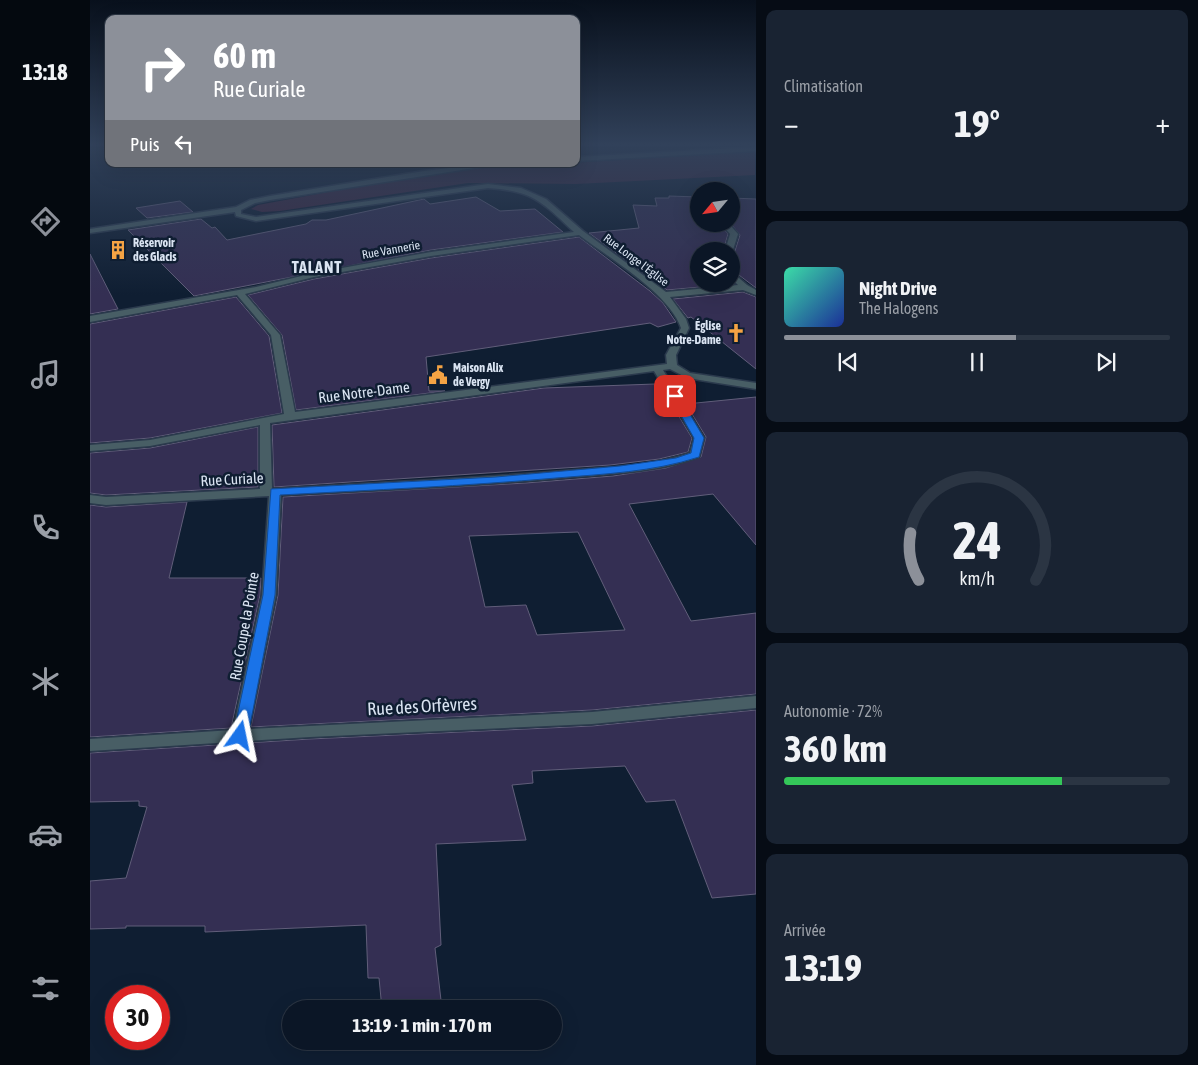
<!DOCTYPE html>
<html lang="fr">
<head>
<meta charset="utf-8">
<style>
	body { margin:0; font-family:"Asap Condensed",sans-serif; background:#192332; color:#f1f3f6; height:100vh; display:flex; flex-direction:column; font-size:19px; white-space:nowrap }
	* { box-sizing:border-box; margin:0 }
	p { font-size:16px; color:#9a9fa7 }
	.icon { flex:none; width:28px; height:28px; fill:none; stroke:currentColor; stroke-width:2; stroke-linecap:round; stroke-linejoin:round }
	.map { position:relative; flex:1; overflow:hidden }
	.details { display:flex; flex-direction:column; gap:10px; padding:10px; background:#060c15; width:442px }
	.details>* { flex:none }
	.top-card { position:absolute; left:15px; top:15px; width:475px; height:152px; border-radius:10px; box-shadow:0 5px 20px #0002,0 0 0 1px #2b3543; background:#8c9099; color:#fff; overflow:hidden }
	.needle { width:32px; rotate:241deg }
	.controls { position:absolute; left:600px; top:182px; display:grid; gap:10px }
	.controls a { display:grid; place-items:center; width:50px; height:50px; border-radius:50%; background:#0b1626; box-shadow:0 5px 20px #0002,0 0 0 1px #2b3543; font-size:25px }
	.speed { position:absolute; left:15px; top:985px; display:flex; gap:10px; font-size:25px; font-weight:700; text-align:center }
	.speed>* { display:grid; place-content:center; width:65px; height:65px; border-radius:50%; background:#0b1626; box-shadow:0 5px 20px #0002,0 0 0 1px #2b3543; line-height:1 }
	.speed .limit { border:8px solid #d22; background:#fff; color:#111 }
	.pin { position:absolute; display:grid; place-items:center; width:42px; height:42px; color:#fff; margin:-21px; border-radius:10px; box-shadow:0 2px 8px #0006 }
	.me { position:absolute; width:55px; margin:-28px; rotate:12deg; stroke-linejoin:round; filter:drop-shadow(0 0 4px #0008) }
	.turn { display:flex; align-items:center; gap:18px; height:105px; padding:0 25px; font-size:22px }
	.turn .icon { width:65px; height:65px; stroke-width:2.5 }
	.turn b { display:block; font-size:35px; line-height:42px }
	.then { display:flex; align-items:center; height:48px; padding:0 25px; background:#0003; gap:10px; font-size:19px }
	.big { font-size:38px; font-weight:700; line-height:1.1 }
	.details .tile { flex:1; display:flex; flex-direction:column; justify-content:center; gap:8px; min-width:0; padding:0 18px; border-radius:10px; background:#192332 }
	.details .dial { align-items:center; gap:0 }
	.dial svg { height:130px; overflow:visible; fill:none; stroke:#2b3543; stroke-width:7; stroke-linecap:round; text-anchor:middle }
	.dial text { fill:#f1f3f6; stroke:none }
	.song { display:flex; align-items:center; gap:15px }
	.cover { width:60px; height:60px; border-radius:8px; background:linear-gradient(135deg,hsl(160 70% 55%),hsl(230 70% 35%)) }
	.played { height:5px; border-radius:2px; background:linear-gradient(90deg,#8c9099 60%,#2b3543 60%) }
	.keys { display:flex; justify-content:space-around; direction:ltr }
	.heat { display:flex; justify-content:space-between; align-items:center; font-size:28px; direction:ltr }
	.charge { height:8px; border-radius:4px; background:linear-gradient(90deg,#34c759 72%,#2b3543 0) }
	.trip { position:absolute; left:192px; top:1000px; width:280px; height:50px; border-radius:25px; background:#0b1626; box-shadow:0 5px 20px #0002,0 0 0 1px #2b3543; font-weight:700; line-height:50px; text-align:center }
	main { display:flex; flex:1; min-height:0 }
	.tabs { display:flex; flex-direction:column; width:90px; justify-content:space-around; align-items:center; background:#04090f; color:#9a9fa7 }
	.tabs .icon { width:35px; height:35px }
	.tabs .current { color:#8c9099 }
	.tabs b { font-size:22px; color:#f1f3f6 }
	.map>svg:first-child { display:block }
	.green { fill:#3d263f }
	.building { fill:#342f53; stroke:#615e7a; fill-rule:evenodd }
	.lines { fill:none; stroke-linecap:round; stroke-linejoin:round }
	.street-casing { stroke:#2b3a4d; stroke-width:3 }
	.street { fill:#485e65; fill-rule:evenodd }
	.route { fill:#1a73e8; stroke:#114b97 }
	.labels { text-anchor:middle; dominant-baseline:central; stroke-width:5; stroke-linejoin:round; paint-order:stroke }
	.far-poi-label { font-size:12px; font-weight:bold; fill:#dae4f2; stroke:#0f1e32; text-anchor:start }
	.far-street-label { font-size:12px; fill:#dae4f2; stroke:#0f1e32 }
	.street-label { font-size:15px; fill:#dae4f2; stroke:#0f1e32 }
	.far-district-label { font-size:16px; font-weight:bold; letter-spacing:1px; fill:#dae4f2; stroke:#0f1e32 }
	.near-street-label { font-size:18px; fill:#dae4f2; stroke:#0f1e32 }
</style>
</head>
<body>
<main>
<nav class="tabs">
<b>13:18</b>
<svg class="icon current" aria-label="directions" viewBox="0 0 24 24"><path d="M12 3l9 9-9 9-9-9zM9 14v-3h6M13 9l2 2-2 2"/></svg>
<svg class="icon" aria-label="music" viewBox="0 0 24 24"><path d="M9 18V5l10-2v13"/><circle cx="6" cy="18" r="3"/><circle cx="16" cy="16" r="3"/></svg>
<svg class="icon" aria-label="phone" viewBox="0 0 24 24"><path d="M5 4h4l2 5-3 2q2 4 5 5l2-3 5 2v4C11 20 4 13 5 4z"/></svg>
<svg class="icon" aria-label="climate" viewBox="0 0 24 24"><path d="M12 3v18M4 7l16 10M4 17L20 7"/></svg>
<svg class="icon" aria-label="car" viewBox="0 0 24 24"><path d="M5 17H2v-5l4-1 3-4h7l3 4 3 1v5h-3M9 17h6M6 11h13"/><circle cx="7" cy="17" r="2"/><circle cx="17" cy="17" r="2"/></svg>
<svg class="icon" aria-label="filters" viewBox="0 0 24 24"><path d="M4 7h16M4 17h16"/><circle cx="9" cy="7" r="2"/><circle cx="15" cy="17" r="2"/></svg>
</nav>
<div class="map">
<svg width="666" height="1065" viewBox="0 0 666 1065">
	<rect width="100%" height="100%" fill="#0f1e32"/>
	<path class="green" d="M665 152V175L486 184 378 183 190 211 172 212 161 209 168 205 303 180 379 169Z"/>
	<path class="building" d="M579 196 609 197V224H630L638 234 633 251H609V284H641V281L644 284 577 290 499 233 549 228 543 205 567 206 565 198H579Z
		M386 197 410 211 445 209 473 232 341 250 104 296 38 230 111 219 122 228 125 227 137 240 216 224 222 220H236L334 199 340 204Z
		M641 198 666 199V288L641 269V255L644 254 650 235 641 224Z
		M90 201 103 212 57 218 46 208Z
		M489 237 560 291 573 303 586 322 568 327 560 323 336 357 339 391H355L206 410 192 335 158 295 224 279 341 258Z
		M0 254 28 309 0 314Z
		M653 292 666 297V369L601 317 598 318 583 299Z
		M146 297 179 336 192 413 60 438 0 443V324Z
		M565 384 575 406 582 405 602 438 598 452 569 459 520 465 184 487 182 425 454 388Z
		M666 397V545L623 494 539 504 601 621 666 613V694L502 710 161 727 188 595 193 497 436 483 523 476 576 468 611 457 616 437 596 404ZM488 532 535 630 447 635 436 605 395 607 379 536Z
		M168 427V487L16 495 0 493V453L60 448Z
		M97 502 79 578H171L170 595 141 728 0 737V505L16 507Z
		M666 710V894L622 898 585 800 556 802 535 766 442 771 443 783 422 785 436 840 346 844 351 945 345 948 352 1009H292L289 978H278L276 925 115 932V926H36V928L0 929V881L36 878 57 807 49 806V801L0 802V753L220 739 502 726Z"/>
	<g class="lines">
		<g class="street-casing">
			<path id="street" d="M666 147V151L486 161V157Z
				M410 164 180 200 165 203 151 210V214L166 217 398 184 431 188 456 199 493 231 576 292 648 285 641 278V271L657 285 666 290V295L653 290 580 297 596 319 599 328 586 355 587 365 600 373 666 383V389L597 378 580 369 573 370 614 438 609 457C565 473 516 474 471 478 378 486 284 490 191 495L186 595 159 729 502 712 666 696V708L502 724 220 737 0 751V739L143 730 172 595 179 496 16 505 0 503V495L16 497 170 489V425L60 446 0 451V445L60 440 194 414 181 335 147 295 0 322V316L166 287 224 273 341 252 484 232C452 202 444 191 398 188L166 221 146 216 145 212 0 233V229L146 207 160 200 180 196 334 171 392 164ZM489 235C519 258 579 293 591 328L576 355 577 364 205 412 190 335 155 294 224 277 341 256ZM564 371 604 438 600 453C560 467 514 467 473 471 376 479 279 483 182 489L180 423Z
				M632 224H639L648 234 642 253 635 251 640 234Z"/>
		</g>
		<use href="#street" class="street"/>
	</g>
	<linearGradient id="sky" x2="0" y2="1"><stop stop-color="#08101c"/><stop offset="0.49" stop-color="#31415a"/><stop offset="1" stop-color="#31415a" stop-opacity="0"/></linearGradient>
	<rect width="666" height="295" fill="url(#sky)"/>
	<path class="route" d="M585 394 589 396 614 438 609 457C563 472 514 474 466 478 374 486 282 490 190 495L185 595 158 736 155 740H145L143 736 173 595 181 489 406 477 530 466 586 458 601 453 604 438 580 396Z"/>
	<defs>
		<g id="building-bare" transform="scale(1.5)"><path d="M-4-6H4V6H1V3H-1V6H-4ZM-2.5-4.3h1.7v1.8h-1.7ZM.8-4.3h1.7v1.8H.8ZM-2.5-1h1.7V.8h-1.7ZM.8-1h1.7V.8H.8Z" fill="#f4a344" stroke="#0f1e32" stroke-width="2.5" paint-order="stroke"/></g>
		<g id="church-bare" transform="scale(1.5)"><path d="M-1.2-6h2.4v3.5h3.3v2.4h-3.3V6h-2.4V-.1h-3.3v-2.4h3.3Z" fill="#f4a344" stroke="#0f1e32" stroke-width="2.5" paint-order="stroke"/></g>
		<g id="civic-bare" transform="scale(1.5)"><path d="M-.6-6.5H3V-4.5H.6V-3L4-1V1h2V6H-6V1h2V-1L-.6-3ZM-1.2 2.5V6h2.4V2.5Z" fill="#f4a344" stroke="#0f1e32" stroke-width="2.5" paint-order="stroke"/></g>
	</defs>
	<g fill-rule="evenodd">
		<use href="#building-bare" x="28" y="250"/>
		<use href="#church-bare" x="646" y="333"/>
		<use href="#civic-bare" x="348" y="375"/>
	</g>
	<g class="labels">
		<g class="far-poi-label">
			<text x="43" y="243">Réservoir<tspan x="43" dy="14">des Glacis</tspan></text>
			<text x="631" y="326" text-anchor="end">Église<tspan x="631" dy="14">Notre-Dame</tspan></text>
			<text x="363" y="368">Maison Alix<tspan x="363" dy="14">de Vergy</tspan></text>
		</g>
		<g class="far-street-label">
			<text transform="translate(301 250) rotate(-10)">Rue Vannerie</text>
			<text transform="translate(546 260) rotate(37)">Rue Longe l'Église</text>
		</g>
		<g class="street-label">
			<text transform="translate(274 392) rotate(-7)">Rue Notre-Dame</text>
			<text transform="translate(142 479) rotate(-3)">Rue Curiale</text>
			<text transform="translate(154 626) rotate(-80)">Rue Coupe la Pointe</text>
		</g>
		<g class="far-district-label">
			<text x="227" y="267">TALANT</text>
		</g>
		<g class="near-street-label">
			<text transform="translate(332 706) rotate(-3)">Rue des Orfèvres</text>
		</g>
	</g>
</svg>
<div class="controls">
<a><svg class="needle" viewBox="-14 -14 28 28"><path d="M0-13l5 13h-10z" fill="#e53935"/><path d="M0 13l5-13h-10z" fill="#9a9fa7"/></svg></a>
<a><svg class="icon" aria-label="layers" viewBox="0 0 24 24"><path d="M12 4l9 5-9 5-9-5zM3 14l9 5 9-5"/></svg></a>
</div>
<div class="speed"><div class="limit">30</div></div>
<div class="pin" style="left:585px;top:396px;background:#d93025"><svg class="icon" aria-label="arrive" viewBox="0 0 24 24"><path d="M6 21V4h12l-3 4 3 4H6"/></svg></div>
<svg class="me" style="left:150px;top:736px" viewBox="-20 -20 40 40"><path d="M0-17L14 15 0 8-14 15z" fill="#1a73e8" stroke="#fff" stroke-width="4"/></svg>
<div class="trip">13:19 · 1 min · 170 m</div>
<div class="top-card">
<div class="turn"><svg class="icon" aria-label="right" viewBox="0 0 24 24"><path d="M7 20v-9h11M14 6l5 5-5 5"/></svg><div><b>60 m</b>Rue Curiale</div></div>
<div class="then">Puis<svg class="icon" aria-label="left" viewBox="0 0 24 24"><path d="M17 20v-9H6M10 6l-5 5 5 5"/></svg></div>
</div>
</div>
<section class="details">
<div class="tile"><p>Climatisation</p>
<div class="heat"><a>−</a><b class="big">19°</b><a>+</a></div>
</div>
<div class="tile">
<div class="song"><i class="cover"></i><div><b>Night Drive</b><p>The Halogens</p></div></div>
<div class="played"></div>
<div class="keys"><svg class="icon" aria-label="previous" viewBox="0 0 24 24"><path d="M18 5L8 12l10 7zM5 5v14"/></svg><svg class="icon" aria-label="pause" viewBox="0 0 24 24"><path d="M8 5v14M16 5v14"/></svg><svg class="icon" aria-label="next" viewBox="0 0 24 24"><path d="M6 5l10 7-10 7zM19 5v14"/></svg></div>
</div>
<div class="tile dial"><svg viewBox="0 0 100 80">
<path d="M14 69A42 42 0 1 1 86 69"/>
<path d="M14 69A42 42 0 0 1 9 40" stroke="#8c9099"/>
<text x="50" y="56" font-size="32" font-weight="700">24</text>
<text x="50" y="72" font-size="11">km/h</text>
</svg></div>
<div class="tile"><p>Autonomie · 72%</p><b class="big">360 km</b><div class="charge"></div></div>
<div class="tile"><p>Arrivée</p><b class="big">13:19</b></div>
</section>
</main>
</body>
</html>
